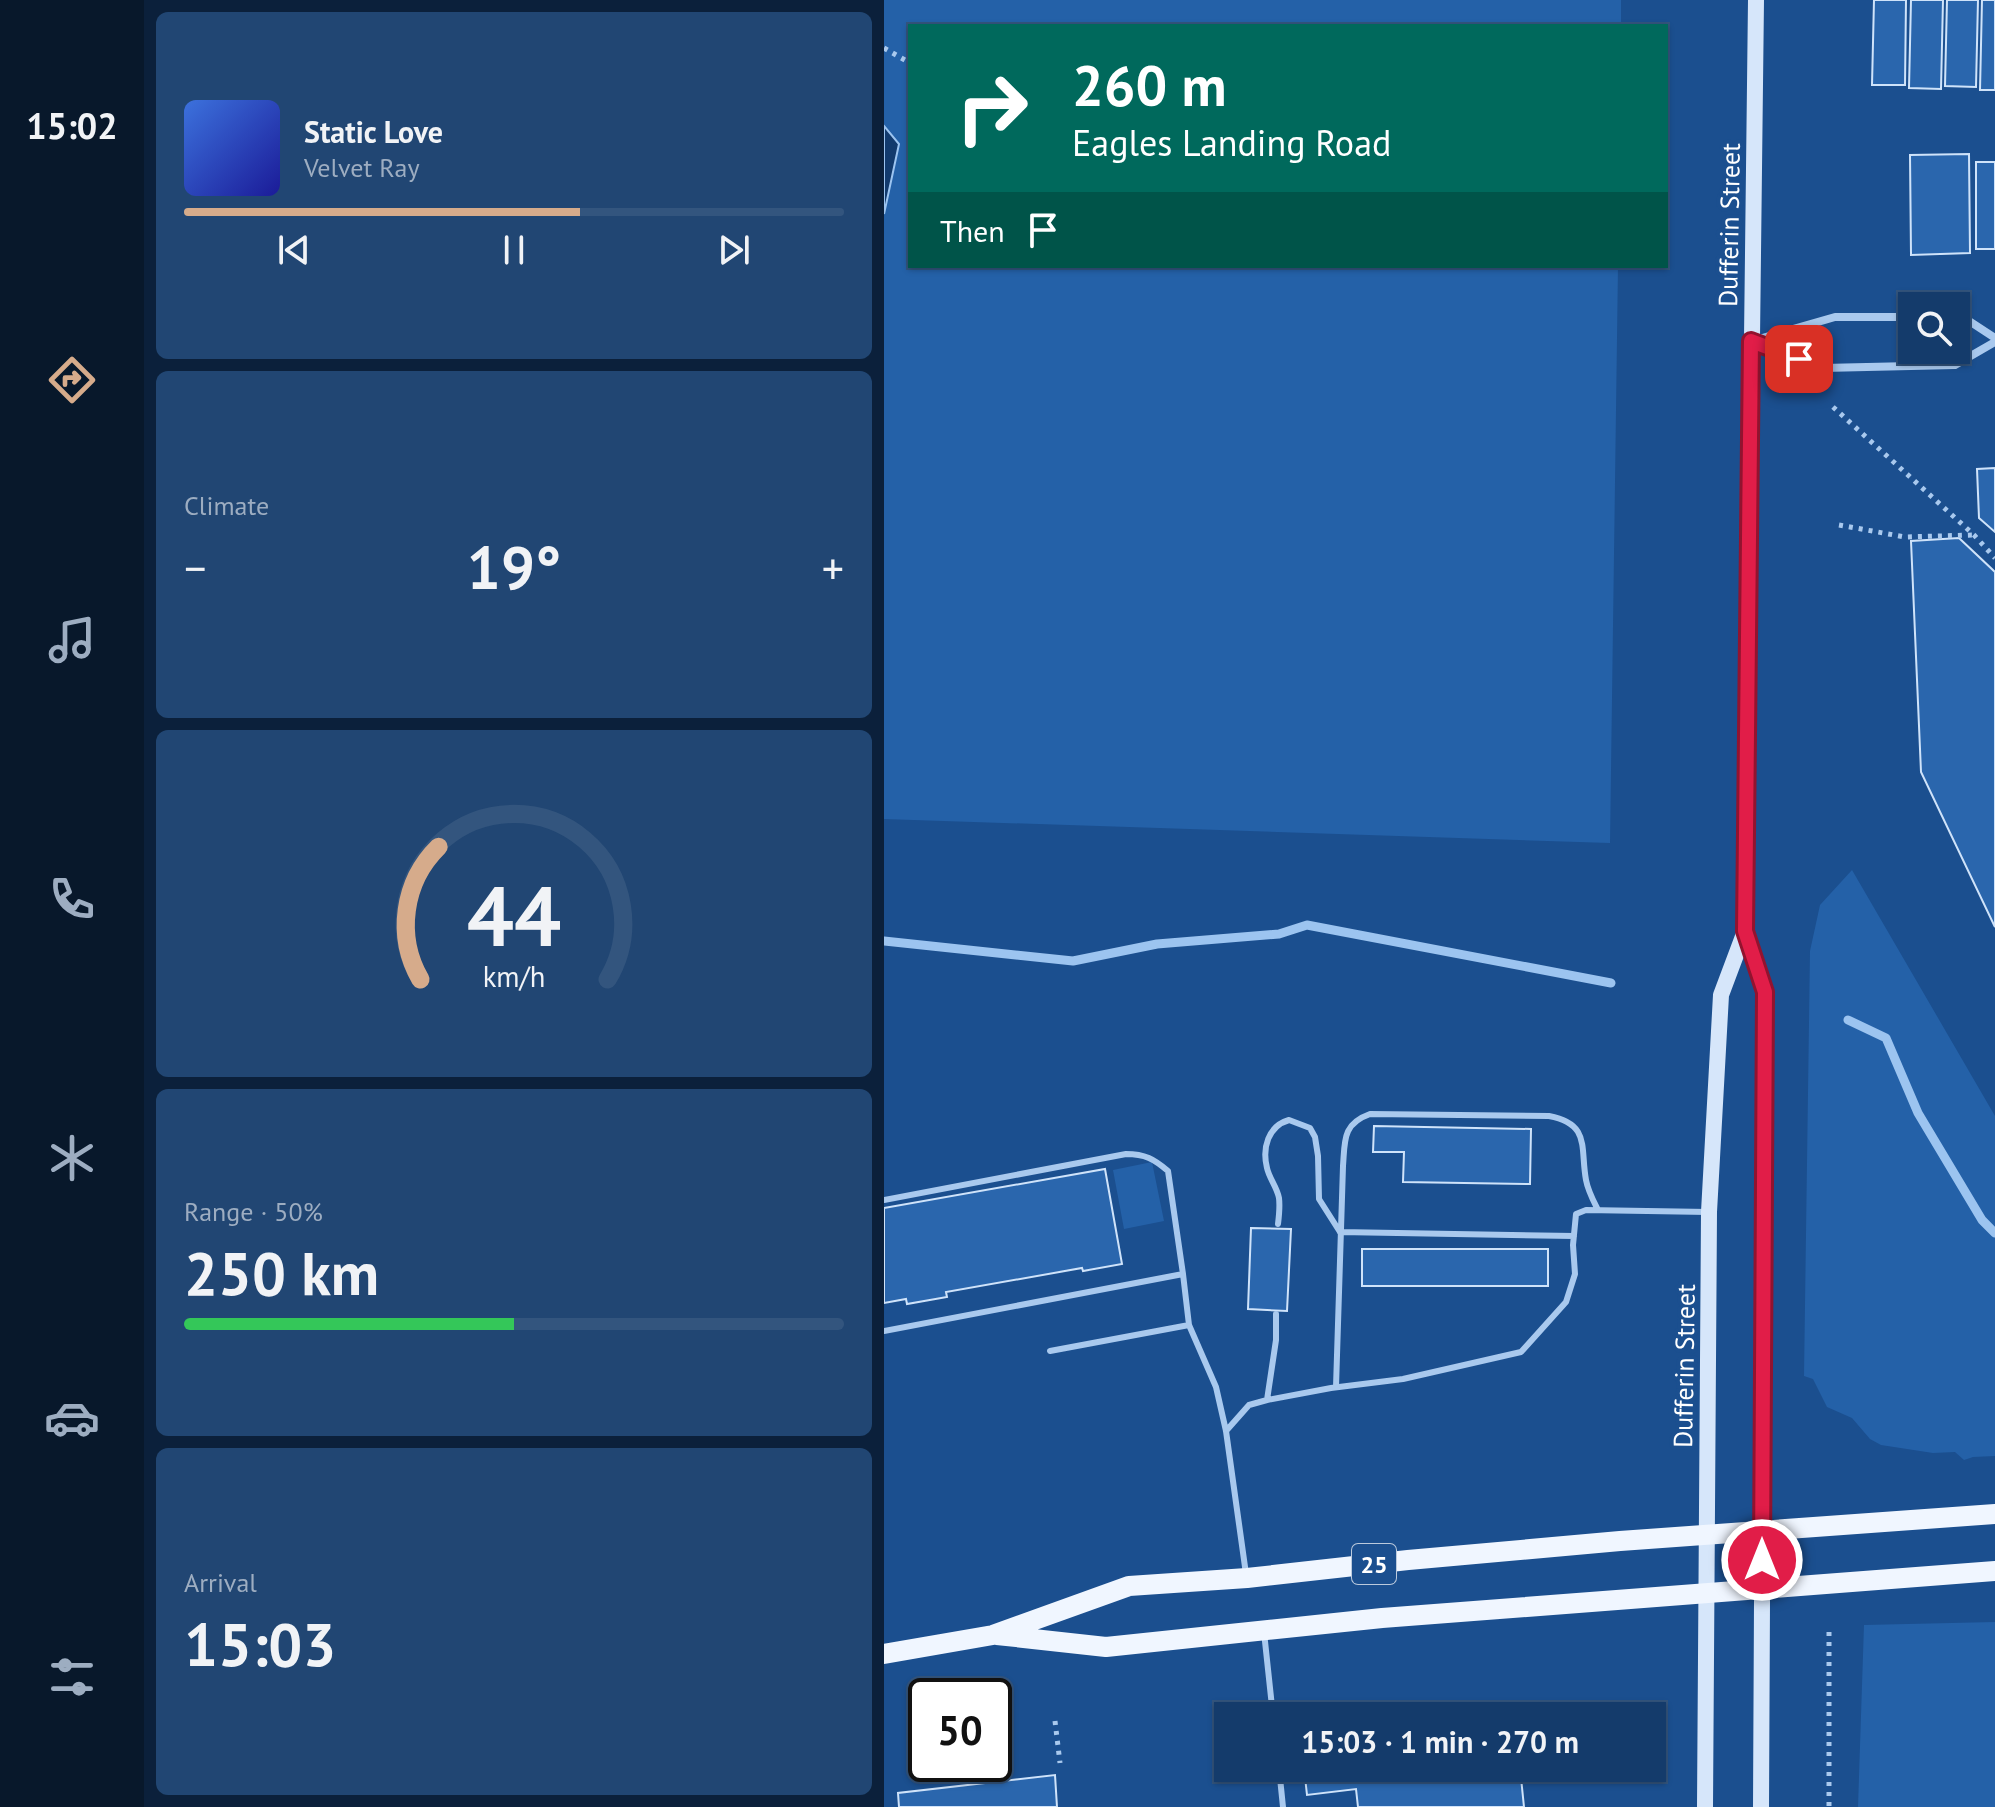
<!DOCTYPE html>
<html lang="en">
<head>
<meta charset="utf-8">
<style>
	body { margin:0; font-family:"PT Sans",sans-serif; background:#214673; color:#f1f3f6; height:100vh; display:flex; flex-direction:column; font-size:30px; white-space:nowrap }
	* { box-sizing:border-box; margin:0 }
	p { font-size:26px; color:#9dadc1 }
	.icon { flex:none; width:44px; height:44px; fill:none; stroke:currentColor; stroke-width:2; stroke-linecap:round; stroke-linejoin:round }
	.map { position:relative; flex:1; overflow:hidden }
	.sheet { display:flex; flex-direction:column; gap:12px; padding:12px; background:#0b203b; width:740px }
	.sheet>* { flex:none }
	.banner { position:absolute; left:24px; top:24px; width:760px; height:244px; border-radius:0px; box-shadow:0 2px 6px #0004,0 0 0 2px #33557e; background:#00695c; color:#fff; overflow:hidden }
	.tools { position:absolute; left:1014px; top:292px; display:grid; gap:16px }
	.tools a { display:grid; place-items:center; width:72px; height:72px; border-radius:0px; background:#143b6b; box-shadow:0 2px 6px #0004,0 0 0 2px #33557e; font-size:40px }
	.speed { position:absolute; left:24px; top:1678px; display:flex; gap:16px; font-size:40px; font-weight:700; text-align:center }
	.speed>* { display:grid; place-content:center; width:104px; height:104px; border-radius:50%; background:#143b6b; box-shadow:0 2px 6px #0004,0 0 0 2px #33557e; line-height:1 }
	.speed .limit { border:4px solid #111; border-radius:12px; background:#fff; color:#111 }
	.pin { position:absolute; display:grid; place-items:center; width:68px; height:68px; color:#fff; margin:-34px; border-radius:16px; box-shadow:0 4px 12px #0006 }
	.me { position:absolute; width:88px; margin:-44px; rotate:0deg; stroke-linejoin:round; filter:drop-shadow(0 0 6px #0008) }
	.turn { display:flex; align-items:center; gap:28px; height:168px; padding:0 32px; font-size:36px }
	.turn .icon { width:104px; height:104px; stroke-width:2.5 }
	.turn b { display:block; font-size:56px; line-height:68px }
	.then { display:flex; align-items:center; height:76px; padding:0 32px; background:#0003; gap:16px; font-size:30px }
	.big { font-size:60px; font-weight:700; line-height:1.1 }
	.sheet .card { flex:1; display:flex; flex-direction:column; justify-content:center; gap:12px; min-width:0; padding:0 28px; border-radius:12px; background:#214673 }
	.sheet .dial { align-items:center; gap:0 }
	.dial svg { height:208px; overflow:visible; fill:none; stroke:#33557e; stroke-width:7; stroke-linecap:round; text-anchor:middle }
	.dial text { fill:#f1f3f6; stroke:none }
	.song { display:flex; align-items:center; gap:24px }
	.cover { width:96px; height:96px; border-radius:12px; background:linear-gradient(135deg,hsl(220 70% 55%),hsl(240 70% 35%)) }
	.played { height:8px; border-radius:4px; background:linear-gradient(90deg,#d6ab8b 60%,#33557e 60%) }
	.keys { display:flex; justify-content:space-around; direction:ltr }
	.heat { display:flex; justify-content:space-between; align-items:center; font-size:44px; direction:ltr }
	.charge { height:12px; border-radius:6px; background:linear-gradient(90deg,#34c759 50%,#33557e 0) }
	.trip { position:absolute; left:330px; top:1702px; width:452px; height:80px; border-radius:0px; background:#143b6b; box-shadow:0 2px 6px #0004,0 0 0 2px #33557e; font-weight:700; line-height:80px; text-align:center }
	main { display:flex; flex:1; min-height:0 }
	.tab-bar { display:flex; flex-direction:column; width:144px; justify-content:space-around; align-items:center; background:#08182b; color:#9dadc1 }
	.tab-bar .icon { width:56px; height:56px }
	.tab-bar .on { color:#d6ab8b }
	.tab-bar b { font-size:36px; color:#f1f3f6 }
	.map>svg:first-child { display:block }
	.green { fill:#2461a8 }
	.water { fill:#123a6d; stroke:#9cc4f0; stroke-width:2 }
	.lines { fill:none; stroke-linecap:round; stroke-linejoin:round }
	.stream { stroke:#9cc4f0; stroke-width:9 }
	.building { fill:#2a66ad; stroke:#cfe3fa; stroke-width:2 }
	.path { stroke:#a9c9ee; stroke-width:5; stroke-dasharray:4 6; stroke-linecap:butt }
	.service { stroke:#a9c9ee; stroke-width:6 }
	.minor { stroke:#a9c9ee; stroke-width:8 }
	.secondary { stroke:#d6e6fa; stroke-width:16 }
	.primary { stroke:#f0f6ff; stroke-width:20 }
	.route-casing { stroke:#92132f; stroke-width:20 }
	.route { stroke:#e11d48; stroke-width:14 }
	.labels { text-anchor:middle; dominant-baseline:central; stroke-width:8; stroke-linejoin:round; paint-order:stroke }
	.shield { fill:#1b4f8f; stroke:#bbcadd; stroke-width:2 }
	.shield-label { font-size:24px; font-weight:bold; fill:#fff }
	.street-label { font-size:26px; fill:#fff; stroke:#1b4f8f }
</style>
</head>
<body>
<main>
<nav class="tab-bar">
<b>15:02</b>
<svg class="icon on" aria-label="directions" viewBox="0 0 24 24"><path d="M12 3l9 9-9 9-9-9zM9 14v-3h6M13 9l2 2-2 2"/></svg>
<svg class="icon" aria-label="music" viewBox="0 0 24 24"><path d="M9 18V5l10-2v13"/><circle cx="6" cy="18" r="3"/><circle cx="16" cy="16" r="3"/></svg>
<svg class="icon" aria-label="phone" viewBox="0 0 24 24"><path d="M5 4h4l2 5-3 2q2 4 5 5l2-3 5 2v4C11 20 4 13 5 4z"/></svg>
<svg class="icon" aria-label="climate" viewBox="0 0 24 24"><path d="M12 3v18M4 7l16 10M4 17L20 7"/></svg>
<svg class="icon" aria-label="car" viewBox="0 0 24 24"><path d="M5 17H2v-5l4-1 3-4h7l3 4 3 1v5h-3M9 17h6M6 11h13"/><circle cx="7" cy="17" r="2"/><circle cx="17" cy="17" r="2"/></svg>
<svg class="icon" aria-label="filters" viewBox="0 0 24 24"><path d="M4 7h16M4 17h16"/><circle cx="9" cy="7" r="2"/><circle cx="15" cy="17" r="2"/></svg>
</nav>
<section class="sheet">
<div class="card">
<div class="song"><i class="cover"></i><div><b>Static Love</b><p>Velvet Ray</p></div></div>
<div class="played"></div>
<div class="keys"><svg class="icon" aria-label="previous" viewBox="0 0 24 24"><path d="M18 5L8 12l10 7zM5 5v14"/></svg><svg class="icon" aria-label="pause" viewBox="0 0 24 24"><path d="M8 5v14M16 5v14"/></svg><svg class="icon" aria-label="next" viewBox="0 0 24 24"><path d="M6 5l10 7-10 7zM19 5v14"/></svg></div>
</div>
<div class="card"><p>Climate</p>
<div class="heat"><a>−</a><b class="big">19°</b><a>+</a></div>
</div>
<div class="card dial"><svg viewBox="0 0 100 80">
<path d="M14 69A42 42 0 1 1 86 69"/>
<path d="M14 69A42 42 0 0 1 21 18" stroke="#d6ab8b"/>
<text x="50" y="56" font-size="32" font-weight="700">44</text>
<text x="50" y="72" font-size="11">km/h</text>
</svg></div>
<div class="card"><p>Range · 50%</p><b class="big">250 km</b><div class="charge"></div></div>
<div class="card"><p>Arrival</p><b class="big">15:03</b></div>
</section>
<div class="map">
<svg width="1111" height="1807" viewBox="0 0 1111 1807">
	<rect width="100%" height="100%" fill="#1b4f8f"/>
	<path class="green" d="M0 0H737V26H26V266H734L726 843 0 819Z
		M968 870 1111 1116V1456L1089 1457 1080 1460 1071 1452 1049 1453 997 1445 986 1439 968 1418 943 1407 929 1379 920 1376 926 951 936 905Z
		M268 1162 280 1221 240 1229 229 1170Z
		M1111 1622V1807H974L980 1625Z"/>
	<path class="water" d="M0 126 15 144 0 214Z"/>
	<g class="lines">
		<path class="stream" d="M0 941 189 961 273 944 395 934 423 925 727 983
			M964 1020 1002 1038 1034 1113 1098 1220 1111 1233"/>
	</g>
	<path class="building" d="M990 0H1022L1021 85H988Z
		M1027 0H1059L1057 89 1025 88Z
		M1063 0H1094L1092 87 1061 86Z
		M1098 0H1111V90H1096Z
		M1085 154 1086 253 1027 255 1026 155Z
		M1092 162H1111V249H1092Z
		M1111 468V532L1095 518 1093 469Z
		M1075 538 1111 572V927L1037 772 1027 541Z
		M490 1126 647 1129 646 1184 519 1182 520 1152H489Z
		M221 1169 238 1264 199 1271 198 1268 62 1292 63 1297 23 1304 22 1299 0 1303V1208Z
		M367 1228 407 1229 403 1311 364 1309Z
		M478 1249H664V1286H478Z
		M420 1768H636L640 1807H474L472 1789 423 1795Z
		M171 1775 173 1807H15L14 1793Z"/>
	<g class="lines">
		<path class="path" d="M0 48 26 63
			M949 407 1090 535 1111 558
			M955 525 1021 537 1089 535
			M945 1632V1807
			M171 1721 176 1763"/>
		<path class="service" d="M0 1200 242 1154C261 1154 270 1159 284 1171L299 1274
			M394 1224C395 1216 396 1206 395 1198 393 1187 385 1178 383 1168 378 1148 384 1126 405 1120L426 1128 431 1137 434 1156 435 1199 456 1232
			M456 1232 690 1236
			M0 1331 299 1274 305 1325 332 1387 342 1431 362 1574
			M166 1351 305 1325
			M452 1387 459 1166C461 1141 458 1124 486 1114L665 1116C707 1124 696 1148 702 1180 704 1191 709 1200 714 1210
			M383 1400 392 1340V1314
			M342 1431 365 1405 383 1400 447 1388 519 1379 637 1352 682 1302 691 1274 689 1245 692 1214 702 1210 824 1212
			M380 1632 389 1716
			M395 1768 399 1807"/>
		<path class="minor" d="M1072 317H1079L1111 338
			M868 341 951 317H1028
			M868 342 939 368 1071 365 1111 342"/>
		<path class="secondary" d="M872 0 861 931 881 992 877 1807
			M821 1807 825 1212 837 995 861 931"/>
		<path class="primary" d="M113 1635 222 1647 498 1618 1111 1571
			M0 1654 109 1635 245 1586 363 1578 524 1560 736 1541 1111 1514"/>
	</g>
	<g class="lines">
		<g class="route-casing">
			<path id="route" d="M878 1560 881 992 861 931 867 341 915 359"/>
		</g>
		<use href="#route" class="route"/>
	</g>
	<g class="labels">
		<rect class="shield" x="468" y="1544" width="44" height="40" rx="6"/>
		<g class="shield-label">
			<text x="490" y="1564">25</text>
		</g>
		<g class="street-label">
			<text transform="translate(845 225) rotate(-89)">Dufferin Street</text>
			<text transform="translate(800 1366) rotate(-89)">Dufferin Street</text>
		</g>
	</g>
</svg>
<div class="tools">
<a><svg class="icon" aria-label="search" viewBox="0 0 24 24"><circle cx="10" cy="10" r="6"/><path d="M15 15l6 6"/></svg></a>
</div>
<div class="speed"><div class="limit">50</div></div>
<div class="pin" style="left:915px;top:359px;background:#d93025"><svg class="icon" aria-label="arrive" viewBox="0 0 24 24"><path d="M6 21V4h12l-3 4 3 4H6"/></svg></div>
<svg class="me" style="left:878px;top:1560px" viewBox="-20 -20 40 40"><circle r="17" fill="#e11d48" stroke="#fff" stroke-width="3"/><path d="M0-11L8 9 0 5-8 9z" fill="#fff"/></svg>
<div class="trip">15:03 · 1 min · 270 m</div>
<div class="banner">
<div class="turn"><svg class="icon" aria-label="right" viewBox="0 0 24 24"><path d="M7 20v-9h11M14 6l5 5-5 5"/></svg><div><b>260 m</b>Eagles Landing Road</div></div>
<div class="then">Then<svg class="icon" aria-label="arrive" viewBox="0 0 24 24"><path d="M6 21V4h12l-3 4 3 4H6"/></svg></div>
</div>
</div>
</main>
</body>
</html>
